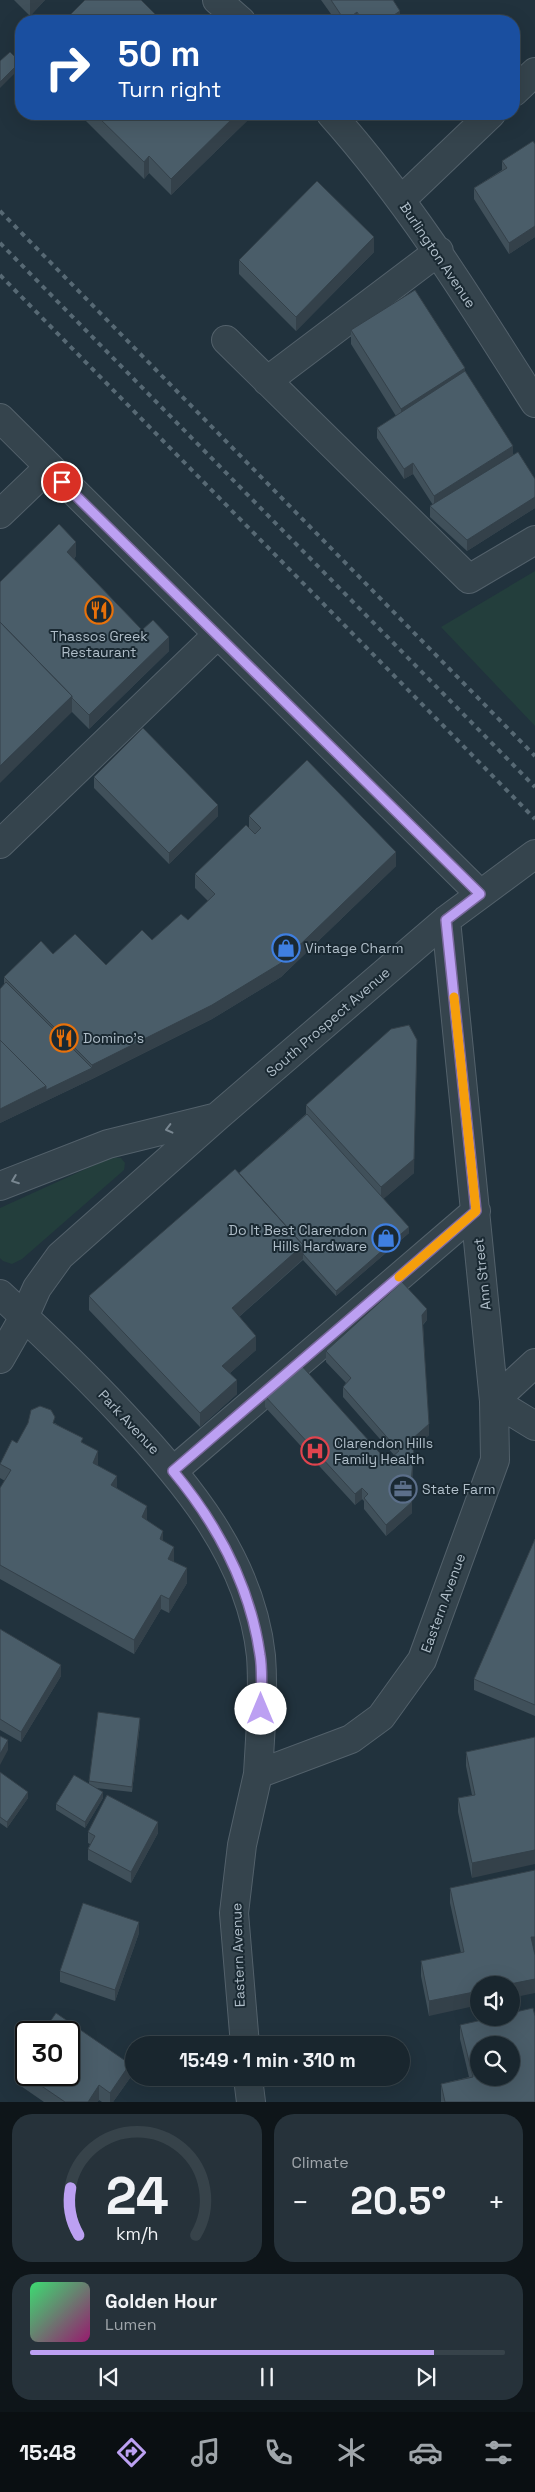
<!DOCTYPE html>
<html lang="en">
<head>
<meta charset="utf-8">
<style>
	body { margin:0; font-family:"Space Grotesk",sans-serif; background:#26323a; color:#f1f3f6; height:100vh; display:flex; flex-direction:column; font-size:19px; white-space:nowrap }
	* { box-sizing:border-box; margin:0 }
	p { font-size:16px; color:#9fa5aa }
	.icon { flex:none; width:28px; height:28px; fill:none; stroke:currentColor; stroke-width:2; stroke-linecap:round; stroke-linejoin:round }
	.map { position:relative; height:2102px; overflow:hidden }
	.sheet { display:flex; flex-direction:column; gap:12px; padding:12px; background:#0e1519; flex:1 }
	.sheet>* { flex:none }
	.hud { position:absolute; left:15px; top:15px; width:505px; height:105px; border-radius:20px; box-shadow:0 5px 20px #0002,0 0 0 1px #37434a; background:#1a4fa0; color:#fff; overflow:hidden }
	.controls { position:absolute; left:470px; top:1976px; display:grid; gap:10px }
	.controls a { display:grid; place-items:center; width:50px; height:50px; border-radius:50%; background:#19262e; box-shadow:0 5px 20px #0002,0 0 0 1px #37434a; font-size:25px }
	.speed { position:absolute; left:15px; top:2021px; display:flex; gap:10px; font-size:25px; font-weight:700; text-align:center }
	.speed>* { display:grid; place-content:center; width:65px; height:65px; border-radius:50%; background:#19262e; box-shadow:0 5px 20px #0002,0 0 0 1px #37434a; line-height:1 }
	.speed .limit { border:2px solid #111; border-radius:8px; background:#fff; color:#111 }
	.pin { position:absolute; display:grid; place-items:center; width:42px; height:42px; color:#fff; margin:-21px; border:2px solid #fff; border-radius:50%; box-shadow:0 1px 5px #0007 }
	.me { position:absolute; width:55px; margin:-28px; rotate:0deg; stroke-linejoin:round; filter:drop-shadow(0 0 4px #0008) }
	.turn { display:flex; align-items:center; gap:18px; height:105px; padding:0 20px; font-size:22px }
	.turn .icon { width:65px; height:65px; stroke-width:2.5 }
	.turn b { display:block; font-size:35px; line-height:42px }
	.big { font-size:38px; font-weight:600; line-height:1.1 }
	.sheet .card { flex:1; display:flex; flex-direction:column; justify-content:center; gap:8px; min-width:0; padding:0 18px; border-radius:20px; background:#26323a }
	.sheet .dial { align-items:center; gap:0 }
	.dial svg { height:130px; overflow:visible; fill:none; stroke:#37434a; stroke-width:7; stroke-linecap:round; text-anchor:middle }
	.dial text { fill:#f1f3f6; stroke:none }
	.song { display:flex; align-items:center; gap:15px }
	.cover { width:60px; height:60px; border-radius:8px; background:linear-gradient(135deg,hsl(140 70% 55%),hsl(320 70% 35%)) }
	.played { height:5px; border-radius:2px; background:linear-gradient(90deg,#bca0f2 85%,#37434a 85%) }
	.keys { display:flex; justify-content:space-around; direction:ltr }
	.heat { display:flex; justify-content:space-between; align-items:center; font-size:28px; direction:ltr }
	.sheet .tiles { flex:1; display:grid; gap:12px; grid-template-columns:1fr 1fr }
	.card:last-child { grid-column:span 2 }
	.trip { position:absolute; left:125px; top:2036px; width:285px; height:50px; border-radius:25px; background:#19262e; box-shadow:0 5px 20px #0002,0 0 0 1px #37434a; font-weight:600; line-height:50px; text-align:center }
	.tabs { display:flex; height:80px; justify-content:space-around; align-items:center; background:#0a0f12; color:#9fa5aa }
	.tabs .icon { width:35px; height:35px }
	.tabs .on { color:#bca0f2 }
	.tabs b { font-size:22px; color:#f1f3f6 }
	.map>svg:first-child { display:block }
	.green { fill:#233e3c }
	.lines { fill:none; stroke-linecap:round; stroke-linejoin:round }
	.minor-casing { stroke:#53616b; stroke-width:30 }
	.minor { stroke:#35444d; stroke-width:28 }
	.rail { stroke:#576974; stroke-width:4; stroke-dasharray:5 5; stroke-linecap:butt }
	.wall { fill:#40505a }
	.shaded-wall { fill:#34414a }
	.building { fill:#4a5d69; stroke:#34414a; fill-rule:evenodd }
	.oneway { stroke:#798791 }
	.route-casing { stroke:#7a689d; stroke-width:12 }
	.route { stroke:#bca0f2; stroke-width:9 }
	.slow { stroke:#f59e0b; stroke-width:9 }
	.labels { text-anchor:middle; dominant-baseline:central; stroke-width:4; stroke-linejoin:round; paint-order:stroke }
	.street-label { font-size:14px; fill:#b0bec9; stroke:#1a2932 }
	.poi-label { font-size:14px; fill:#b0bec9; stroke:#1a2932; text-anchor:start }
</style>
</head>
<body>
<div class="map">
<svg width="535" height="2102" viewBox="0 0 535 2102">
	<rect width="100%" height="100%" fill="#21323d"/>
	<path class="green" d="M535 571V726L441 627Z
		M112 1157 121 1158 125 1163 124 1170 22 1259 12 1264 3 1261 0 1258V1208Z"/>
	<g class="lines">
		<g class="minor-casing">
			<path id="minor" d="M217 0 241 21
				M514 92 535 72
				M331 114C411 204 471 302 535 403
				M401 200 491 114
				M226 340 469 579 535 540
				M267 381 439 251
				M0 418 480 894
				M0 514 48 468
				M0 844 217 635
				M0 1186 108 1144 213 1118
				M0 1294C42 1333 83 1372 122 1414 186 1482 251 1559 261 1656 264 1695 260 1736 258 1774
				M0 1359 24 1317 37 1288 60 1256 218 1116 446 920 535 854
				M494 1401 535 1363
				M494 1401 535 1426
				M173 1471 476 1211
				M245 2045 234 1913 242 1845 258 1774 351 1739 381 1717 422 1660 495 1460 494 1401 446 920
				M248 2078 251 2102"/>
		</g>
		<use href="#minor" class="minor"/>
		<path class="rail" d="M0 211 535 756
			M0 243 535 787
			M0 275 535 819"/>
	</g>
	<path class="wall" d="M14 0H45L30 16Z
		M321 0H393L400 21H336Z
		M79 114H251V117L171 195 149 173 144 179Z
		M535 144V237L509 254 474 199V188L502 170V161Z
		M374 252 296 331 239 274V260Z
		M351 330 465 371 513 454 535 479V508L467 551 430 517V506L433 505 413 474 404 479 377 438V428L396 416 351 344Z
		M76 556 74 559 142 630 169 651 89 729 72 712 0 582Z
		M94 777 218 816 169 864 94 788Z
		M249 816 396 866 281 977 212 1019 92 1079 0 1123V989L4 985V977L53 954 106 965 188 920 208 901 195 888V874L249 828Z
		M306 1105 414 1173 383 1199 409 1233 336 1296 303 1260 239 1317 256 1350 230 1373 237 1394 200 1427 89 1310V1296L239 1173 306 1114Z
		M427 1320 423 1325 429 1435 414 1448 411 1500 412 1513 386 1536 364 1509V1501L362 1499 355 1505 265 1407V1396L387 1461 394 1455 343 1397V1387L346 1383 326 1362V1351Z
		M55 1423 83 1443 98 1466 117 1488 147 1520 163 1541 174 1562 187 1583 169 1613 161 1609 134 1654 0 1579V1488L5 1481 0 1478V1464L17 1443Z
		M535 1539V1716L474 1690V1679Z
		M0 1629 61 1676 21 1742 0 1730Z
		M140 1724 132 1792 96 1788 103 1798 85 1828 56 1810V1804L89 1784V1781Z
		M535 1737 472 1878 458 1812V1798L472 1795 466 1766V1752Z
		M0 1772 28 1798 7 1828 0 1823Z
		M88 1832 158 1833 131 1883 88 1860V1849L90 1844 88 1843Z
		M450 1888 534 1951 429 2016 421 1976V1961L461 1953 450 1903Z
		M139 1933 115 2001 60 1982V1971Z
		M460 2025 535 2102H441V2084L469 2077 460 2039Z
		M18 2070 130 2078 113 2102H102L99 2100 97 2102H44L18 2084Z"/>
	<path class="shaded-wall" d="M30 0H45L30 16Z
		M400 11V21H385Z
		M357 12V21H345Z
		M20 62V68L0 88V82Z
		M237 114H251V117L171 195V179Z
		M149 156V173L144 179V162Z
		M535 226V237L509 254V243Z
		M374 237V252L296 331V317Z
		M465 368V382L401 423V409Z
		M513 446V456L434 507V496Z
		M413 463V474L404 479V469Z
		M535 497V508L467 551V540Z
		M76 542V556L67 566V552Z
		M169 637V651L89 729V715Z
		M72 696V712L0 783V766Z
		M218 805V816L169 864V853Z
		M396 852V866L281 977 212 1019 92 1079V1065Z
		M417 1054 414 1173 381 1201V1187Z
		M92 1068V1079L46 1101V1090Z
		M46 1086V1101L0 1123V1109Z
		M409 1227V1233L336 1296V1291Z
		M303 1245V1259L232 1323V1308Z
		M427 1309V1320L422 1325V1315Z
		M256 1336V1350L222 1380V1366Z
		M237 1380V1394L200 1427V1413Z
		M429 1424V1435L414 1448 411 1503 412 1502V1513L386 1536V1525L411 1440Z
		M98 1451V1466L93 1463Z
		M117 1476V1490L111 1485Z
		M362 1488V1499L355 1505V1494Z
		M147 1506V1521L142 1517Z
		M163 1531V1545L160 1539Z
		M174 1547V1561L168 1573V1559Z
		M187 1568V1583L169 1613V1599Z
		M161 1595V1609L134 1654V1640Z
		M61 1665V1676L21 1742V1732Z
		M140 1718V1724L132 1792V1787Z
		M8 1740V1750L0 1765V1754Z
		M28 1792V1798L7 1828V1822Z
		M103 1792V1798L85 1828V1822Z
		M158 1822V1833L131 1883V1872Z
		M535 1850V1864L472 1878V1863Z
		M139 1922V1933L115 2001V1990Z
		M531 1937H535V1951L531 1952Z
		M535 1979V1993L511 1998V1985H505Z
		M479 1991V2005L429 2016V2001Z
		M130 2064V2078L113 2102H110V2093Z
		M99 2085V2100L97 2102H88Z"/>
	<path class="building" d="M85 0H141L162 21H64Z
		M331 0H393L400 11 385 21H363L357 12 345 21Z
		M10 52 20 62 0 82V61Z
		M95 114H237L171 179 149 156 144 162Z
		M533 141 535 144V226L509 243 474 188 507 168 502 161Z
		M317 181 374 237 296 317 239 260Z
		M415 290 465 368 401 409 351 330Z
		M465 371 513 446 434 496 413 463 404 469 377 428Z
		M518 452 535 479V497L467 540 430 506Z
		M59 524 76 542 67 552 142 630 153 620 169 637 89 715 72 698V696L0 622V582Z
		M0 622 72 696 0 766Z
		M143 728 218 805 169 853 94 777Z
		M307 760 396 852 281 963 212 1005 92 1065 4 977 41 941 53 954 75 934 106 965 142 930 152 940 181 914 188 920 215 894 195 874 246 825 255 834 261 828 249 816Z
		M6 982 92 1068 46 1090V1086L0 1040V989Z
		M409 1025 417 1040 414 1159 381 1187 306 1105 391 1029Z
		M0 1040 46 1086 0 1109Z
		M307 1114 409 1227 336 1291 303 1254V1245L239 1173Z
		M235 1169 303 1245 232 1308 256 1336 222 1366 237 1380 200 1413 89 1296Z
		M402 1282 427 1309 422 1315 429 1424 411 1440 414 1444 410 1499 412 1502 386 1525 364 1498 368 1494 362 1488 355 1494 265 1396 301 1365 387 1461 399 1451 343 1387 351 1378 326 1351Z
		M40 1406 51 1410 55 1417 53 1423 83 1438 81 1442 98 1451 93 1463 117 1476 111 1485 147 1506 142 1517 163 1531 160 1539 174 1547 168 1559 187 1568 169 1599 161 1595 134 1640 0 1565V1488L11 1470 0 1464 12 1440 17 1443 28 1423 31 1410Z
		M535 1539V1705L474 1679Z
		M0 1629 61 1665 21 1732 0 1719Z
		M98 1712 140 1718 132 1787 89 1781Z
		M0 1736 8 1740 0 1754Z
		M535 1737V1850L472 1863 458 1798 475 1795 466 1752Z
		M0 1772 28 1792 7 1822 0 1817Z
		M74 1775 103 1792 85 1822 56 1804Z
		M107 1795 158 1822 131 1872 88 1849 95 1836 88 1832Z
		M535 1870V1937H531L535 1955V1979L505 1985H479V1991L429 2001 421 1961 464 1952 450 1888Z
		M83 1903 139 1922 115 1990 60 1971Z
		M533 2008 535 2016V2102H445L441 2084 473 2077 460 2025 491 2018H511V2013ZM479 2045H511V2078H479Z
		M56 2013 130 2064 110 2093 99 2085 88 2102H65L18 2070 26 2057V2075H69V2032H43Z"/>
	<defs><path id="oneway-chevron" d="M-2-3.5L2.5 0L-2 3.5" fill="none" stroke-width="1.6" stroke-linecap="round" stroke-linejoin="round" transform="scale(1.25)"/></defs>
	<g class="oneway">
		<use href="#oneway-chevron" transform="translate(169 1129) rotate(166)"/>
		<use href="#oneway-chevron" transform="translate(15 1180) rotate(159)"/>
	</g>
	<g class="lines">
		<g class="route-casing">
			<path id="route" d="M62 482 480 894 446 920 476 1211 173 1471C218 1525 250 1585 260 1655 263 1672 261 1691 261 1709"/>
		</g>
		<use href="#route" class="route"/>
		<path class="slow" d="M399 1277 476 1211 454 997"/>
	</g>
	<defs>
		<g id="restaurant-ring" transform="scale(1.4375)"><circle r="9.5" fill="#1a2932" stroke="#e8710a" stroke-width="1.5"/><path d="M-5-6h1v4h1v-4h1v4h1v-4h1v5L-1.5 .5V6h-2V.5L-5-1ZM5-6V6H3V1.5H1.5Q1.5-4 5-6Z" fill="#e8710a"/></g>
		<g id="shop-ring" transform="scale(1.4375)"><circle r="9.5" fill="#1a2932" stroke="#3f7fe0" stroke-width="1.5"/><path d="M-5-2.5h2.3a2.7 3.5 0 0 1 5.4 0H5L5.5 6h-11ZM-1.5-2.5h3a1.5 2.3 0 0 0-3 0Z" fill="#3f7fe0"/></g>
		<g id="hospital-ring" transform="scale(1.4375)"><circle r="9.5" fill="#1a2932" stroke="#e0444e" stroke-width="1.5"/><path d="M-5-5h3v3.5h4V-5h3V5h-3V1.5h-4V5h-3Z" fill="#e0444e"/></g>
		<g id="office-ring" transform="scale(1.4375)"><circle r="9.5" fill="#1a2932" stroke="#5c6f8a" stroke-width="1.5"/><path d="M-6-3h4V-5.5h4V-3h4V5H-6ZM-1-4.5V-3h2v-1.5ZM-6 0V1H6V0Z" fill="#5c6f8a"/></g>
	</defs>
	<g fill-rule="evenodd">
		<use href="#restaurant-ring" x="99" y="610"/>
		<use href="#shop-ring" x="286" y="948"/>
		<use href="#restaurant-ring" x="64" y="1038"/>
		<use href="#shop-ring" x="386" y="1238"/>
		<use href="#hospital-ring" x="315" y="1451"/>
		<use href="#office-ring" x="403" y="1489"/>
	</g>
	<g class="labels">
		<g class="street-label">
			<text transform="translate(438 255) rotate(56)">Burlington Avenue</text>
			<text transform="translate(328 1022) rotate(-41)">South Prospect Avenue</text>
			<text transform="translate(482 1274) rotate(-96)">Ann Street</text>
			<text transform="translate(129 1422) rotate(47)">Park Avenue</text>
			<text transform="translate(443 1603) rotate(-70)">Eastern Avenue</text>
			<text transform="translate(238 1955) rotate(-92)">Eastern Avenue</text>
		</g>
		<g class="poi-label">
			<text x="99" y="636" text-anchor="middle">Thassos Greek<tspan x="99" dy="16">Restaurant</tspan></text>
			<text x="305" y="948">Vintage Charm</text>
			<text x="83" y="1038">Domino's</text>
			<text x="367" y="1230" text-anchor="end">Do It Best Clarendon<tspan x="367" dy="16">Hills Hardware</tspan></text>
			<text x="334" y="1443">Clarendon Hills<tspan x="334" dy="16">Family Health</tspan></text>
			<text x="422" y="1489">State Farm</text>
		</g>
	</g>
</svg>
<div class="controls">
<a><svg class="icon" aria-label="sound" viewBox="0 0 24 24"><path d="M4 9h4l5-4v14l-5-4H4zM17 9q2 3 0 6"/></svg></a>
<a><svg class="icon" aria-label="search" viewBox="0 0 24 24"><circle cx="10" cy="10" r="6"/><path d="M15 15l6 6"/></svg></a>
</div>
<div class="speed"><div class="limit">30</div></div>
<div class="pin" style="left:62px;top:482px;background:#d93025"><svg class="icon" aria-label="arrive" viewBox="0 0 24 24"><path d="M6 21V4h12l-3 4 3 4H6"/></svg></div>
<svg class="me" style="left:261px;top:1709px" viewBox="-20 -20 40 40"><circle r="19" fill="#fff"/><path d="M0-13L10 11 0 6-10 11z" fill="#bca0f2"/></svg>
<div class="trip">15:49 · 1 min · 310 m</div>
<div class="hud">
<div class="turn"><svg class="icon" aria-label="right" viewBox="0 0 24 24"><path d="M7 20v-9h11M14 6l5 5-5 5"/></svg><div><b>50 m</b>Turn right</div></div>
</div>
</div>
<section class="sheet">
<div class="tiles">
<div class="card dial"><svg viewBox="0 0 100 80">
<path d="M14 69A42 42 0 1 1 86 69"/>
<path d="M14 69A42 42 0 0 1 9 40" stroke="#bca0f2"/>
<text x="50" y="56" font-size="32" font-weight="700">24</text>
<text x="50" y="72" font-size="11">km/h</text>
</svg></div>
<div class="card"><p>Climate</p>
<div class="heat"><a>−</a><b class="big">20.5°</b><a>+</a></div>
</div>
<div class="card">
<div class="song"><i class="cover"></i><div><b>Golden Hour</b><p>Lumen</p></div></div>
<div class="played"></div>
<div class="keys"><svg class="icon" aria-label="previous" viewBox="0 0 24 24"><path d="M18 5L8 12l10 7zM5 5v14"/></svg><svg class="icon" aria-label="pause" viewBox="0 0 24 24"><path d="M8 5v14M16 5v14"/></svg><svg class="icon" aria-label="next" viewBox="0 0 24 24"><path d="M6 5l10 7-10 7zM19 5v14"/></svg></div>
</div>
</div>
</section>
<nav class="tabs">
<b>15:48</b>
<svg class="icon on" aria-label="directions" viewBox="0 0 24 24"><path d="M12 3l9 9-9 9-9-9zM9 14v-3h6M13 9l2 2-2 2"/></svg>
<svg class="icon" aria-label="music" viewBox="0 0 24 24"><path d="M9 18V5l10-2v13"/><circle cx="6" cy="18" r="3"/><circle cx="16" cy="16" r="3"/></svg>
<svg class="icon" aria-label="phone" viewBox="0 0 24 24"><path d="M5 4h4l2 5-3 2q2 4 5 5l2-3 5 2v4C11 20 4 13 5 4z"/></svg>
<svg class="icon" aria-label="climate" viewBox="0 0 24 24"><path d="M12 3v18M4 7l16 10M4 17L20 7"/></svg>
<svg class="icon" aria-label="car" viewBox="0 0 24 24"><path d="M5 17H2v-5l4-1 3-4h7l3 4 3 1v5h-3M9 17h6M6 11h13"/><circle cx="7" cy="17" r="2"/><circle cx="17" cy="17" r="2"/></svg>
<svg class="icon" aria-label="filters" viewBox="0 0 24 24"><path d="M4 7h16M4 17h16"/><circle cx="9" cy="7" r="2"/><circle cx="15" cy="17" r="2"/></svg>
</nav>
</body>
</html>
